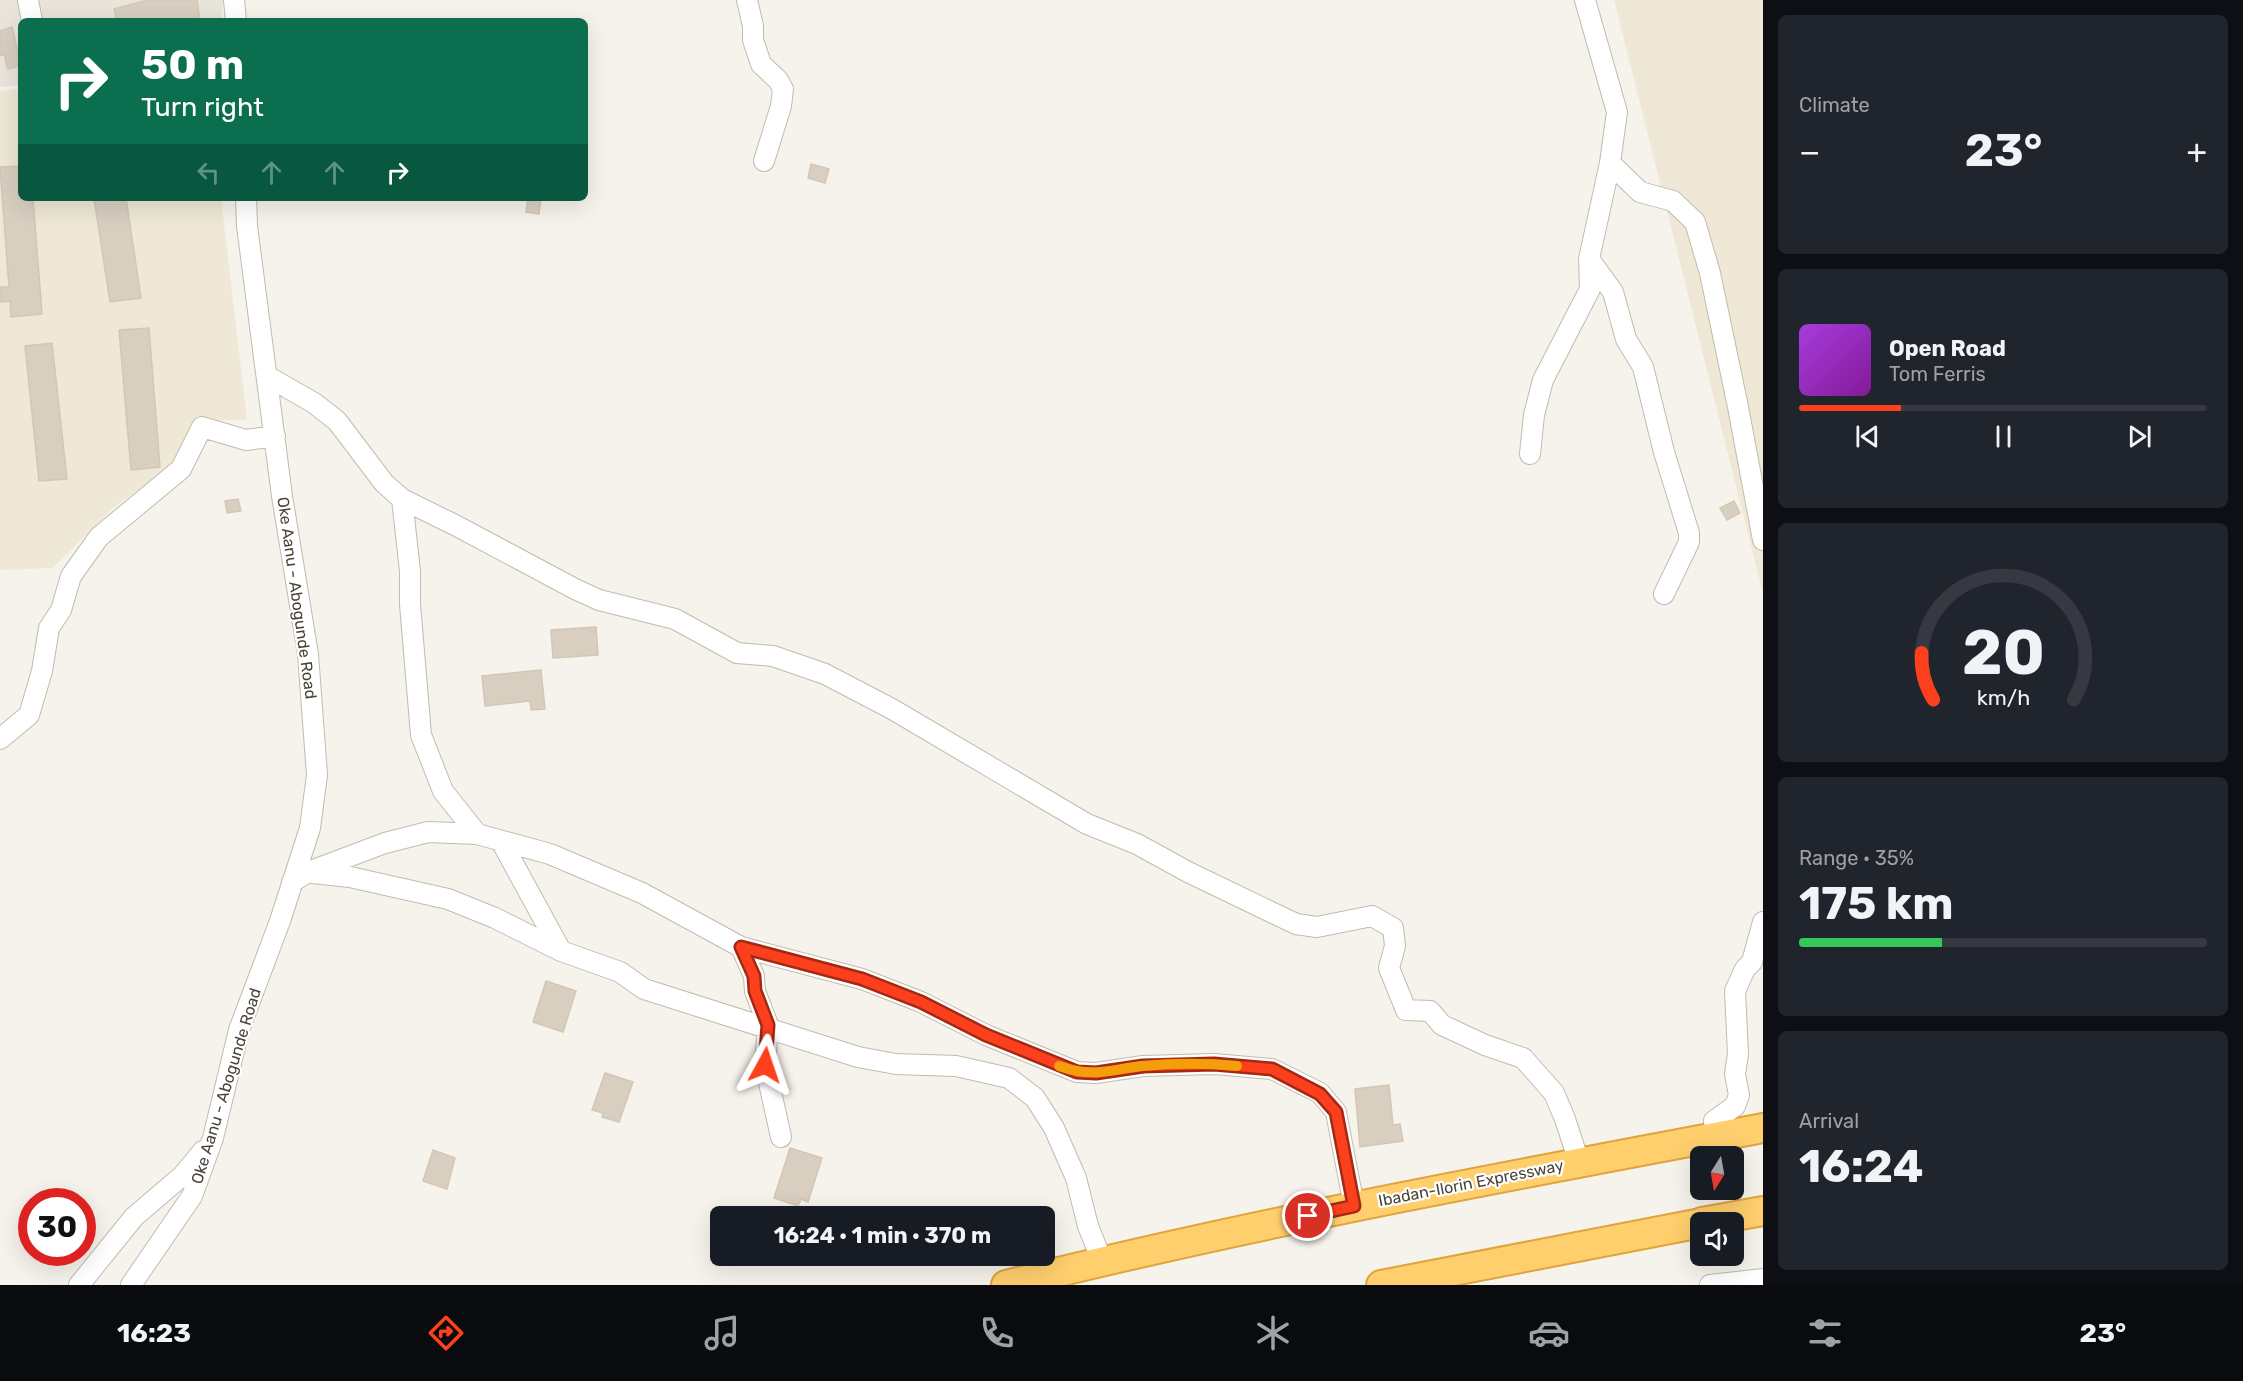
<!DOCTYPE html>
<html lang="en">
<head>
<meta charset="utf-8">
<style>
	body { margin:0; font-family:Rubik,sans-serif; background:#20242c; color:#f1f3f6; height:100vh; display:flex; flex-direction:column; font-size:22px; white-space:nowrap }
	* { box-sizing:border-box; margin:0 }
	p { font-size:20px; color:#9ea1a6 }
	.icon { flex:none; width:33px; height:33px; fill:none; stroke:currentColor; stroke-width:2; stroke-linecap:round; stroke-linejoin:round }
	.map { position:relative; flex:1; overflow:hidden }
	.sheet { display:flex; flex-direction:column; gap:15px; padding:15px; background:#0d0f14; width:480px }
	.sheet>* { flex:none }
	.banner { position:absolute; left:18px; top:18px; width:570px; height:183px; border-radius:9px; box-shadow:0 6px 24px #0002; background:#0b6e4f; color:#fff; overflow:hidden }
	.needle { width:39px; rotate:191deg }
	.tools { position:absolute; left:1690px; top:1146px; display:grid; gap:12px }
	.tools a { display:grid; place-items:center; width:54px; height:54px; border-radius:9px; background:#171b24; box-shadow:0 6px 24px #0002; font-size:30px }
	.speed { position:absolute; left:18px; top:1188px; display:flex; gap:12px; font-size:30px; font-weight:700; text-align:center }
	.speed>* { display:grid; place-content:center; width:78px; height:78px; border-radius:50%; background:#171b24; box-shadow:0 6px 24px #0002; line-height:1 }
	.speed .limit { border:9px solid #d22; background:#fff; color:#111 }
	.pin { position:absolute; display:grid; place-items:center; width:51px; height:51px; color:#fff; margin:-26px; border:3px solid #fff; border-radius:50%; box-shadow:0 2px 6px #0007 }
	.me { position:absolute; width:66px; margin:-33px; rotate:5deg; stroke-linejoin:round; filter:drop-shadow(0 0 4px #0008) }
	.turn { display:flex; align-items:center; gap:21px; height:126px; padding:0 24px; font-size:27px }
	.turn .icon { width:78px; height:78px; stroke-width:2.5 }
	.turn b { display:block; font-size:42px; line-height:51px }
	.lanes { display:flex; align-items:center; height:57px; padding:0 24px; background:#0003; justify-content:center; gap:30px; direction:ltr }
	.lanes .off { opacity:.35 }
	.big { font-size:45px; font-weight:700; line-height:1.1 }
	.sheet .widget { flex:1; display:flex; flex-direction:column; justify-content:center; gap:9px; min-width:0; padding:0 21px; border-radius:9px; background:#20242c }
	.sheet .dial { align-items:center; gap:0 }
	.dial svg { height:156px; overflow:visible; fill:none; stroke:#363941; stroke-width:7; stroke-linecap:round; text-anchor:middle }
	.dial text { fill:#f1f3f6; stroke:none }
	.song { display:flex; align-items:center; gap:18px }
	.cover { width:72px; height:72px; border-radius:9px; background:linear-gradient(135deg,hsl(280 70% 55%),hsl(290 70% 35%)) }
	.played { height:6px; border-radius:3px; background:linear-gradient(90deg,#fc3f1d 25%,#363941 25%) }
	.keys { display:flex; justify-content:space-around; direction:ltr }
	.heat { display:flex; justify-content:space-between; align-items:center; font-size:33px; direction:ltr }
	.charge { height:9px; border-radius:4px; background:linear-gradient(90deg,#34c759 35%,#363941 0) }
	.trip { position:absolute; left:710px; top:1206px; width:345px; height:60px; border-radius:9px; background:#171b24; box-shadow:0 6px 24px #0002; font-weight:700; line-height:60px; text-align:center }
	.menu { display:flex; height:96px; justify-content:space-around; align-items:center; background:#090b0e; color:#9ea1a6 }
	.menu .icon { width:42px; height:42px }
	.menu .active { color:#fc3f1d }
	.menu b { font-size:27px; color:#f1f3f6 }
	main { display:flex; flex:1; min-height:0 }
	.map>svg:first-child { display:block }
	.residential { fill:#eae5da }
	.education { fill:#efe8d6 }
	.building { fill:#d8cfc1; stroke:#d3c7b4; stroke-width:1.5 }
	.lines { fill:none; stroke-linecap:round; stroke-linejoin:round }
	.minor-casing { stroke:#c2bbae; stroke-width:22 }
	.highway-casing { stroke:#e0a43c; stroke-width:32 }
	.minor { stroke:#fff; stroke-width:20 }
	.highway { stroke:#ffcf6e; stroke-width:28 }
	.route-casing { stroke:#a42913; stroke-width:15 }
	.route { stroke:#fc3f1d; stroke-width:10 }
	.slow { stroke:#f59e0b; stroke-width:10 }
	.labels { text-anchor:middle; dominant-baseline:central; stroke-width:4.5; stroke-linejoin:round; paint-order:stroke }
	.street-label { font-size:16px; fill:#4b4439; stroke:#fff }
</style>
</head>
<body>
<main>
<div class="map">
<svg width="1763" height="1285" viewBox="0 0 1763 1285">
	<rect width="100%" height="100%" fill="#f6f3ec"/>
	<path class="residential" d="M0 0H223L221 21H21V85L0 87Z"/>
	<path class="education" d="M1614 0H1763V594Z
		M21 89V198H221L247 420H199L174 464 113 508 53 568 0 570V91Z"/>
	<path class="building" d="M148 0H197L200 21H117L114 9Z
		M12 27 21 65 8 69 4 54 0 56V31Z
		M811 164 829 169 825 183 808 178Z
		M21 166V198H33L42 314 11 317 10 301 0 302V287H9L0 167Z
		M94 198H126L141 298 110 302Z
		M528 198H541L539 214 526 212Z
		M149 328 160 467 131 470 119 330Z
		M52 343 67 479 39 481 25 346Z
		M238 499 241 511 227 513 225 501Z
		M1734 501 1740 513 1727 520 1720 508Z
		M596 627 598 655 553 658 551 630Z
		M541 670 545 709 531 710 530 701 485 706 482 676Z
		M546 981 576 991 563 1032 533 1022Z
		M605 1073 633 1082 619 1122 602 1117 603 1113 592 1110Z
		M1389 1085 1393 1125 1400 1124 1403 1141 1360 1147 1355 1089Z
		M790 1148 822 1158 808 1202 801 1199 798 1206 774 1198Z
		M433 1150 455 1158 447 1189 423 1181Z"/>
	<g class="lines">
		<g class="minor-casing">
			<path id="minor" d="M28 0 32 21
				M234 0 236 21
				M747 0 753 26V40L761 64 778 80 783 89 781 106 764 161
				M1610 163 1640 192 1673 201 1695 222 1710 273 1738 407 1763 540
				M1589 259 1613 292 1626 339 1643 367 1664 452 1689 533V542L1664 594
				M267 376 314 403 337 421 384 483 402 499 455 525 575 589 599 600 675 619 737 653 773 656 825 674 892 709 1087 824 1137 844 1188 872 1296 924 1317 927 1372 916 1393 928 1395 946 1389 968 1406 1010 1430 1011 1442 1025 1485 1045 1523 1058 1554 1093 1565 1119 1579 1162
				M1530 454 1534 415 1543 380 1590 289 1589 259 1610 163 1617 112 1585 0
				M402 499 410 571V604L421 735 443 791 477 834
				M0 739 29 715 42 671 49 628 61 610 71 576 99 537 181 469 202 427 246 440 275 436
				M501 841 561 951
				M312 873 350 877 448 899 495 918 561 951 620 972 644 989 858 1057 896 1064 956 1066 1009 1078 1035 1098 1054 1128 1076 1178 1088 1226 1102 1261
				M292 882 308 872 385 843 428 832 477 834 550 854 642 893 741 947 862 979 921 1002 986 1035 1077 1072 1096 1073 1143 1066 1214 1064 1272 1069 1320 1093 1336 1112 1354 1206
				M741 947 754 976 755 991 768 1025 765 1065 781 1137
				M1716 1136 1714 1121 1735 1106 1739 1095 1735 1074 1738 1054 1735 991 1745 969 1752 962 1763 922
				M79 1285 134 1217 183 1175 203 1151
				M131 1285 192 1196 213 1138 239 1030 280 921 310 828 317 775 308 654 282 496 247 226 246 198
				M1710 1285 1763 1279"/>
		</g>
		<g class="highway-casing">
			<path id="highway" d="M1702 1222 1763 1211
				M1006 1285C1256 1222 1510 1176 1763 1128
				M1381 1285 1701 1223"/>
		</g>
		<use href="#minor" class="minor"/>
		<use href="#highway" class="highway"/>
	</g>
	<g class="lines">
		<g class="route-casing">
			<path id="route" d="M765 1065 768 1025 755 991 754 976 741 947 862 979 921 1002 986 1035 1077 1072 1096 1073 1143 1066 1214 1064 1272 1069 1320 1094 1336 1112 1354 1206 1308 1216"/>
		</g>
		<use href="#route" class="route"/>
		<path class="slow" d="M1059 1066C1092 1078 1109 1070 1142 1066 1173 1063 1206 1063 1237 1066"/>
	</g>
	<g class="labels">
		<g class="street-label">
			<text transform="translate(297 598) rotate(82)">Oke Aanu - Abogunde Road</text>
			<text transform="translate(226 1086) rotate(-73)">Oke Aanu - Abogunde Road</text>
			<text transform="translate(1471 1183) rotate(-11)">Ibadan-Ilorin Expressway</text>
		</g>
	</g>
</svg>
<div class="tools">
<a><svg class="needle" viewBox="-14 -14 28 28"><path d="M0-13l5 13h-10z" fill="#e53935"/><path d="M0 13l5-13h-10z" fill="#9ea1a6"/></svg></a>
<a><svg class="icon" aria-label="sound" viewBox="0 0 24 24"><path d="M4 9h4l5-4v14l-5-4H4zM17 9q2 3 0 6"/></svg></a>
</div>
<div class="speed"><div class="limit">30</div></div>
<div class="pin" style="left:1308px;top:1216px;background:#d93025"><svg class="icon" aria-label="arrive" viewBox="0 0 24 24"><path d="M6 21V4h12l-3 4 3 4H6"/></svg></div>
<svg class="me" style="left:765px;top:1065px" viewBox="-20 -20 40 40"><path d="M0-17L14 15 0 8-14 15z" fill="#fc3f1d" stroke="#fff" stroke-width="4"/></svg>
<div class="trip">16:24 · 1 min · 370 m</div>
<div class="banner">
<div class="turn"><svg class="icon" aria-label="right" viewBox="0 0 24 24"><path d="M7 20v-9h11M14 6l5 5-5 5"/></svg><div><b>50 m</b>Turn right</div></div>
<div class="lanes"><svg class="icon off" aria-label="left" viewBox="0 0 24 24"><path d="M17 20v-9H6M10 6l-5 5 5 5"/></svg><svg class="icon off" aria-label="ahead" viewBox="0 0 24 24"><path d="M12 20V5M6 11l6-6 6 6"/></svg><svg class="icon off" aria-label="ahead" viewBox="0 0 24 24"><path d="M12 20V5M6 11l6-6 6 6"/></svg><svg class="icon" aria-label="right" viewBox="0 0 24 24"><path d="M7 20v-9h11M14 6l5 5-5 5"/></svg></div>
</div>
</div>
<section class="sheet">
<div class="widget"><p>Climate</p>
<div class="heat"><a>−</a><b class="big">23°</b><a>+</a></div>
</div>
<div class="widget">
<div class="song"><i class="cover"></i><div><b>Open Road</b><p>Tom Ferris</p></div></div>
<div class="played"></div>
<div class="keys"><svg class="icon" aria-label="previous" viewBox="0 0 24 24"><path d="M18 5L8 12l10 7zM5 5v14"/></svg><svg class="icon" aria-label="pause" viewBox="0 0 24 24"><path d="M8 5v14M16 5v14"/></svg><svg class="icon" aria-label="next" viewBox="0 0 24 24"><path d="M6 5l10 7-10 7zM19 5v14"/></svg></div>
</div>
<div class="widget dial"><svg viewBox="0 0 100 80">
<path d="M14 69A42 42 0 1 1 86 69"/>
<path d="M14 69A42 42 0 0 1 8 45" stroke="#fc3f1d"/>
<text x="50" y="56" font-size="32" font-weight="700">20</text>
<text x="50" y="72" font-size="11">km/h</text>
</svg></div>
<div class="widget"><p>Range · 35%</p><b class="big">175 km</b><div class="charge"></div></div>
<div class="widget"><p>Arrival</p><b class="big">16:24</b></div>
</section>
</main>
<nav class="menu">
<b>16:23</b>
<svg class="icon active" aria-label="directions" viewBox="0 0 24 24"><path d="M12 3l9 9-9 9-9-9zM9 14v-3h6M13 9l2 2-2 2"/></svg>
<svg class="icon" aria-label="music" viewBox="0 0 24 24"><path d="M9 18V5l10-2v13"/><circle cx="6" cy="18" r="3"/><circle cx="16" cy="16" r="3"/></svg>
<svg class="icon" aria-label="phone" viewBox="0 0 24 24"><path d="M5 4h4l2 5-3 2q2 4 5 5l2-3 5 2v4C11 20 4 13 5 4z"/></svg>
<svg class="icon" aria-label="climate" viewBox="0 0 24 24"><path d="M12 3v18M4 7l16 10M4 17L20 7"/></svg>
<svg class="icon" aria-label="car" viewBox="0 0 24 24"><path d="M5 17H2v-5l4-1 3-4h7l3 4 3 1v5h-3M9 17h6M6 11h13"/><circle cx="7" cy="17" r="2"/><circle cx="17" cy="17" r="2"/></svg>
<svg class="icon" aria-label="filters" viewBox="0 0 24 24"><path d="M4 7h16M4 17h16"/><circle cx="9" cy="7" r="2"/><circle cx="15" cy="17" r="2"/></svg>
<b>23°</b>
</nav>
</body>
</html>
